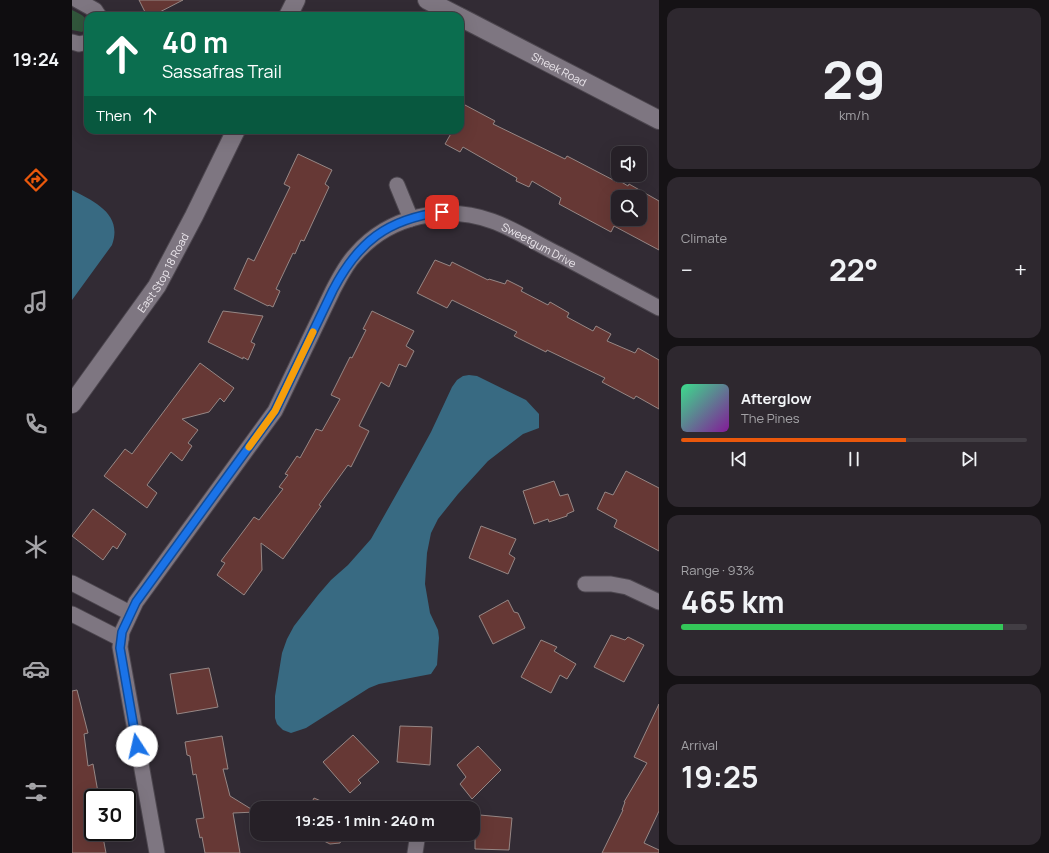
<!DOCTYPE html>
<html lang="en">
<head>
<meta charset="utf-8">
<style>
	body { margin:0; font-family:Manrope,sans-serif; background:#2e282f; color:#f1f3f6; height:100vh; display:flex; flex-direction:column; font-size:15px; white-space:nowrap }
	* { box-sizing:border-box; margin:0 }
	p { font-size:13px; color:#a4a3a7 }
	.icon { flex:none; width:22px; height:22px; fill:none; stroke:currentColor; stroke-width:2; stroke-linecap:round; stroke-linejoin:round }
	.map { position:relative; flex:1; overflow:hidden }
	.details { display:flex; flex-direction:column; gap:8px; padding:8px; background:#151215; width:390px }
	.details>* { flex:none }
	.top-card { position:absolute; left:12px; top:12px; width:380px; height:122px; border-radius:12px; box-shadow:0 4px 16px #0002,0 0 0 1px #423e44; background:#0b6e4f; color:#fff; overflow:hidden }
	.controls { position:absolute; left:539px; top:146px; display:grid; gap:8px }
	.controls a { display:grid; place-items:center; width:36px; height:36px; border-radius:8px; background:#262027; box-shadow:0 4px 16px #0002,0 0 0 1px #423e44; font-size:20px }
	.speed { position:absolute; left:12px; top:789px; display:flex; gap:8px; font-size:20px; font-weight:700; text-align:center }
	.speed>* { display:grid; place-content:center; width:52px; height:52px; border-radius:50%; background:#262027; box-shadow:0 4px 16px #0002,0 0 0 1px #423e44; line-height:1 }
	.speed .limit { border:2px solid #111; border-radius:6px; background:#fff; color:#111 }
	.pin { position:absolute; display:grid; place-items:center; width:34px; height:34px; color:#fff; margin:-17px; border-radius:8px; box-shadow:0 2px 6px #0006 }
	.me { position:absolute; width:44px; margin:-22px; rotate:350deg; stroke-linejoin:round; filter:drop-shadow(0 0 3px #0008) }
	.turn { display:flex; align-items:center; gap:14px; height:84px; padding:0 12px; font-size:18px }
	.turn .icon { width:52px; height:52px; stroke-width:2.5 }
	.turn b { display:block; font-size:28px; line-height:34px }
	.then { display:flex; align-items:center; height:38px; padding:0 12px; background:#0003; gap:8px; font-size:15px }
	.big { font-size:30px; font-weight:700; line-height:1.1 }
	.details .card { flex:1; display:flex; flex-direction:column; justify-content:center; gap:6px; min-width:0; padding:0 14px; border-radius:12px; background:#2e282f }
	.details .dial { align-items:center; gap:0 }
	.dial b { font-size:52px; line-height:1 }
	.song { display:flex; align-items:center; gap:12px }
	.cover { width:48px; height:48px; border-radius:6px; background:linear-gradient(135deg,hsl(150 70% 55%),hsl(290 70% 35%)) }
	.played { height:4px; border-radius:2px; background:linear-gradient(90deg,#ea580c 65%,#423e44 65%) }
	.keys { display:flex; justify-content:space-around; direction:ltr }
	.heat { display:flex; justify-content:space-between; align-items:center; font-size:22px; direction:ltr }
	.charge { height:6px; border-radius:3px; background:linear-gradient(90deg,#34c759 93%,#423e44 0) }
	.trip { position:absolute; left:178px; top:801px; width:230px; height:40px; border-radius:12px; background:#262027; box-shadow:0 4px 16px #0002,0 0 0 1px #423e44; font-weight:700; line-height:40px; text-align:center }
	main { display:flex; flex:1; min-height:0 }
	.menu { display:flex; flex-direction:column; width:72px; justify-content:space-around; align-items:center; background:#0f0d10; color:#a4a3a7 }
	.menu .icon { width:28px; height:28px }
	.menu .active { color:#ea580c }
	.menu b { font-size:18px; color:#f1f3f6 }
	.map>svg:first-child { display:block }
	.green { fill:#31563b }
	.water { fill:#386a82 }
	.building { fill:#663835; stroke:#968785; fill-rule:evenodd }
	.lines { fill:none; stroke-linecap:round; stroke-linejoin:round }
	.minor-casing { stroke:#4c464e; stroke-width:17 }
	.tertiary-casing { stroke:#4c464e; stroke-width:20 }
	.minor { stroke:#7e7681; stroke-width:15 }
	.tertiary { stroke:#7e7681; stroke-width:18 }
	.route-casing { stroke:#114b97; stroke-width:10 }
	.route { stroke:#1a73e8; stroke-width:7 }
	.slow { stroke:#f59e0b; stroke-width:7 }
	.labels { text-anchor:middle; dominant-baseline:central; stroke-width:4; stroke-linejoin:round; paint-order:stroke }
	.street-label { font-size:11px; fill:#ece7ed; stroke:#181519 }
</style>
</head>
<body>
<main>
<nav class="menu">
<b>19:24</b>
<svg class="icon active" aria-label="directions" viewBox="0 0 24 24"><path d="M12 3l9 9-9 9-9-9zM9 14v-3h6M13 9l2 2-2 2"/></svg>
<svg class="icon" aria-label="music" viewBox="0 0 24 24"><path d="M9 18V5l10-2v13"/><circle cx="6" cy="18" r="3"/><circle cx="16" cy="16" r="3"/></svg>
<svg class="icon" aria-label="phone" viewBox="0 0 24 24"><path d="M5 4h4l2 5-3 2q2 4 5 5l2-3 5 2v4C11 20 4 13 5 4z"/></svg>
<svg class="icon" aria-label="climate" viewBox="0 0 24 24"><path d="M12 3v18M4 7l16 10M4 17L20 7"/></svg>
<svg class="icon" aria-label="car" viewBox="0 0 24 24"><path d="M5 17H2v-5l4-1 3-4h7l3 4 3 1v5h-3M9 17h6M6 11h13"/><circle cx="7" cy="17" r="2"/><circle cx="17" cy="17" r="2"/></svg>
<svg class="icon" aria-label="filters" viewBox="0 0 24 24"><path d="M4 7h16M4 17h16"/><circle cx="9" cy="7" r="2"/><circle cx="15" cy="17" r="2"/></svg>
</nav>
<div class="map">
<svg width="587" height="853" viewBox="0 0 587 853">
	<rect width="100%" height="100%" fill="#322b34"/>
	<path class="green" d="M0 10C8 14 17 17 15 27L10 32 0 30Z"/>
	<path class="water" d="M0 190C23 202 51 214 40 245L0 300Z
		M397 375 405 376 454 400 467 414V428L451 434 416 461 386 494 366 519 359 533 355 553 353 584 358 613 366 630 367 638 365 665 359 674 307 684 297 688 234 728 219 733 211 730 205 724 203 718V696L210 653 215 639 222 626 246 595 259 580 276 565 299 539 342 463 359 432 380 387 385 380 391 376Z"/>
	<path class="building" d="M67 0H111L80 16H75Z
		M393 105 423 121 421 124 493 159 495 156 545 182 546 180 556 186 557 184 587 201V250L542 226 539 232 487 204 489 198 460 181 457 187 444 181 445 178 391 147 388 152 373 144 381 130H388V114ZM546 197H568V219H546Z
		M226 154 260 170 253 184 257 187 245 213 232 241 229 240 223 254 221 253 204 289 208 291 201 307 197 305 196 306 162 289 176 258 182 261 218 187 212 184Z
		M363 260 378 266 380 262 416 280 417 279 433 284 435 280 451 288 449 291 476 305 478 302 497 313 495 317 521 331 524 326 539 334 535 341 563 353 566 348 587 360V409L564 396 562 399 530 382 533 378 475 350 474 352 442 336 445 332 380 300 375 308 345 293Z
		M151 311 191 316 179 342 183 344 176 360 171 357V359L136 342Z
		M300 311 342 331 334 346 342 351 334 367 327 364 317 387 309 382 287 426 297 431 279 467 276 465 247 505 249 506 211 559 189 543 190 570 172 595 145 575 153 563 149 561 182 517 187 520 211 489 207 487 216 475 213 474 225 456 228 458 244 429 250 431 268 399 259 395 278 357 280 358 294 330 291 329Z
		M128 363 162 388 152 402 148 398 137 412 110 419 126 430 116 443 120 446 110 461 99 452 75 485 85 493 75 508 32 476 53 449 60 454Z
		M554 471 587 488V551L542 527 545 520 525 509 533 492 541 495Z
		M482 481 488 496 496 494 502 511 495 514V516L477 522 476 519 462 524 451 491Z
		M21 509 54 534 45 549 41 546 31 560 0 536Z
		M409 526 444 539 437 554 443 558 436 574 397 558Z
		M436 600 442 612 446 613 453 628 421 644 407 616Z
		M539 635 553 640 556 637 572 645 552 682 522 667Z
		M469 640 485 647 482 651 504 664 495 679 488 675 479 693 449 677Z
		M137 668 146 707 105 714 98 674Z
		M5 690 16 733 12 734 16 766 21 764 27 798H21V832H30L34 853H0V691Z
		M587 704V811L572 843 587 850V853H530L551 810H550L553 802H552L575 763 562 757Z
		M328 726 360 727 358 765 325 762Z
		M281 735 307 762 286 780 289 783 278 793 251 762Z
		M150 736 156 769H151L158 796 184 812 161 813 168 853H133L130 837 128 838 124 819 132 818 124 774 121 775 118 756 115 755 113 742Z
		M406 746 429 770 400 799 388 784 394 777 385 765Z
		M242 798 265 808H237Z
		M408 815 440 818 437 850 403 849V831L406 832Z
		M238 834H272L268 843 258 844Z"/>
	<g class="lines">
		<g class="minor-casing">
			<g id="minor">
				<path d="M5 0 23 10 27 16"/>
				<path d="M0 42 7 44 16 42"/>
				<path d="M325 185 339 219"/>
				<path d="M0 583 58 613"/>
				<path d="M513 584H539L555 587 587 602"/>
				<path d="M0 614 49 639"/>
				<path d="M343 834 345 840 343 853"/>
				<path id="s1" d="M85 853 48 647 50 632 64 602 203 411 261 290C268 277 274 264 284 254 317 216 372 204 420 221 443 229 465 244 488 255 521 273 554 290 587 308"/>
			</g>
		</g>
		<g class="tertiary-casing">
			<g id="tertiary">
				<path d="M355 0 386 16"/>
				<path d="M216 16 224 0"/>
				<path id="s2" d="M388 17 587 120"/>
				<path id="s3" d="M0 404 85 286 122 216 164 130"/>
			</g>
		</g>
		<use href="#minor" class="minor"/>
		<use href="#tertiary" class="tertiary"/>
	</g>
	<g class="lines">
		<g class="route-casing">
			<path id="route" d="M65 746 48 648 50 632 64 602 203 411 261 290C286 242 315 219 370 212"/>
		</g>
		<use href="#route" class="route"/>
		<path class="slow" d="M177 447 203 411 241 332"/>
	</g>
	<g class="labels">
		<g class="street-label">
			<text stroke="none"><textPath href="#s2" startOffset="112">Sheek Road</textPath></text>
			<text stroke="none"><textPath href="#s1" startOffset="872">Sweetgum Drive</textPath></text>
			<text stroke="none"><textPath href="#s3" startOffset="160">East Stop 18 Road</textPath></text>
		</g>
	</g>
</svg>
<div class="controls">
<a><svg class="icon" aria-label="sound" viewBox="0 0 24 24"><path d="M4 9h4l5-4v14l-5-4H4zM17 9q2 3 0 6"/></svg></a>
<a><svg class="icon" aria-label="search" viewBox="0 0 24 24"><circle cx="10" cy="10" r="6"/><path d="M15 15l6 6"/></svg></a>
</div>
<div class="speed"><div class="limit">30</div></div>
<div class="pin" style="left:370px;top:212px;background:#d93025"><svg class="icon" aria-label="arrive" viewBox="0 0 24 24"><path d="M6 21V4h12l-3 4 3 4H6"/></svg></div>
<svg class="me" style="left:65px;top:746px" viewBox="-20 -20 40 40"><circle r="19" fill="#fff"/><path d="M0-13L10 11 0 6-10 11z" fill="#1a73e8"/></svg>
<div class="trip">19:25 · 1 min · 240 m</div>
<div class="top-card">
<div class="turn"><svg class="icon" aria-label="ahead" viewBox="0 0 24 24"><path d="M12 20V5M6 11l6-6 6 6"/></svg><div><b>40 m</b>Sassafras Trail</div></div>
<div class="then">Then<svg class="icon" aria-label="ahead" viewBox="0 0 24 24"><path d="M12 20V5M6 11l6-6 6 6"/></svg></div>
</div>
</div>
<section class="details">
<div class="card dial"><b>29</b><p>km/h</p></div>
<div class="card"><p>Climate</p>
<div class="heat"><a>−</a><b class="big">22°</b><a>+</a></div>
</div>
<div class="card">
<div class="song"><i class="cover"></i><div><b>Afterglow</b><p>The Pines</p></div></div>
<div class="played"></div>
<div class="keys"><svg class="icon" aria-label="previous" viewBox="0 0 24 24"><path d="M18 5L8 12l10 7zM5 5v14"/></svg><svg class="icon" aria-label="pause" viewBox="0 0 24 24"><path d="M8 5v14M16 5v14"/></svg><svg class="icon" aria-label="next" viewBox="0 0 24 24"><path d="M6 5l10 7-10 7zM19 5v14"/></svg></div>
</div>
<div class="card"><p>Range · 93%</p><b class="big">465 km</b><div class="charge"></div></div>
<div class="card"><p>Arrival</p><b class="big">19:25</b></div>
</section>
</main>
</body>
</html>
